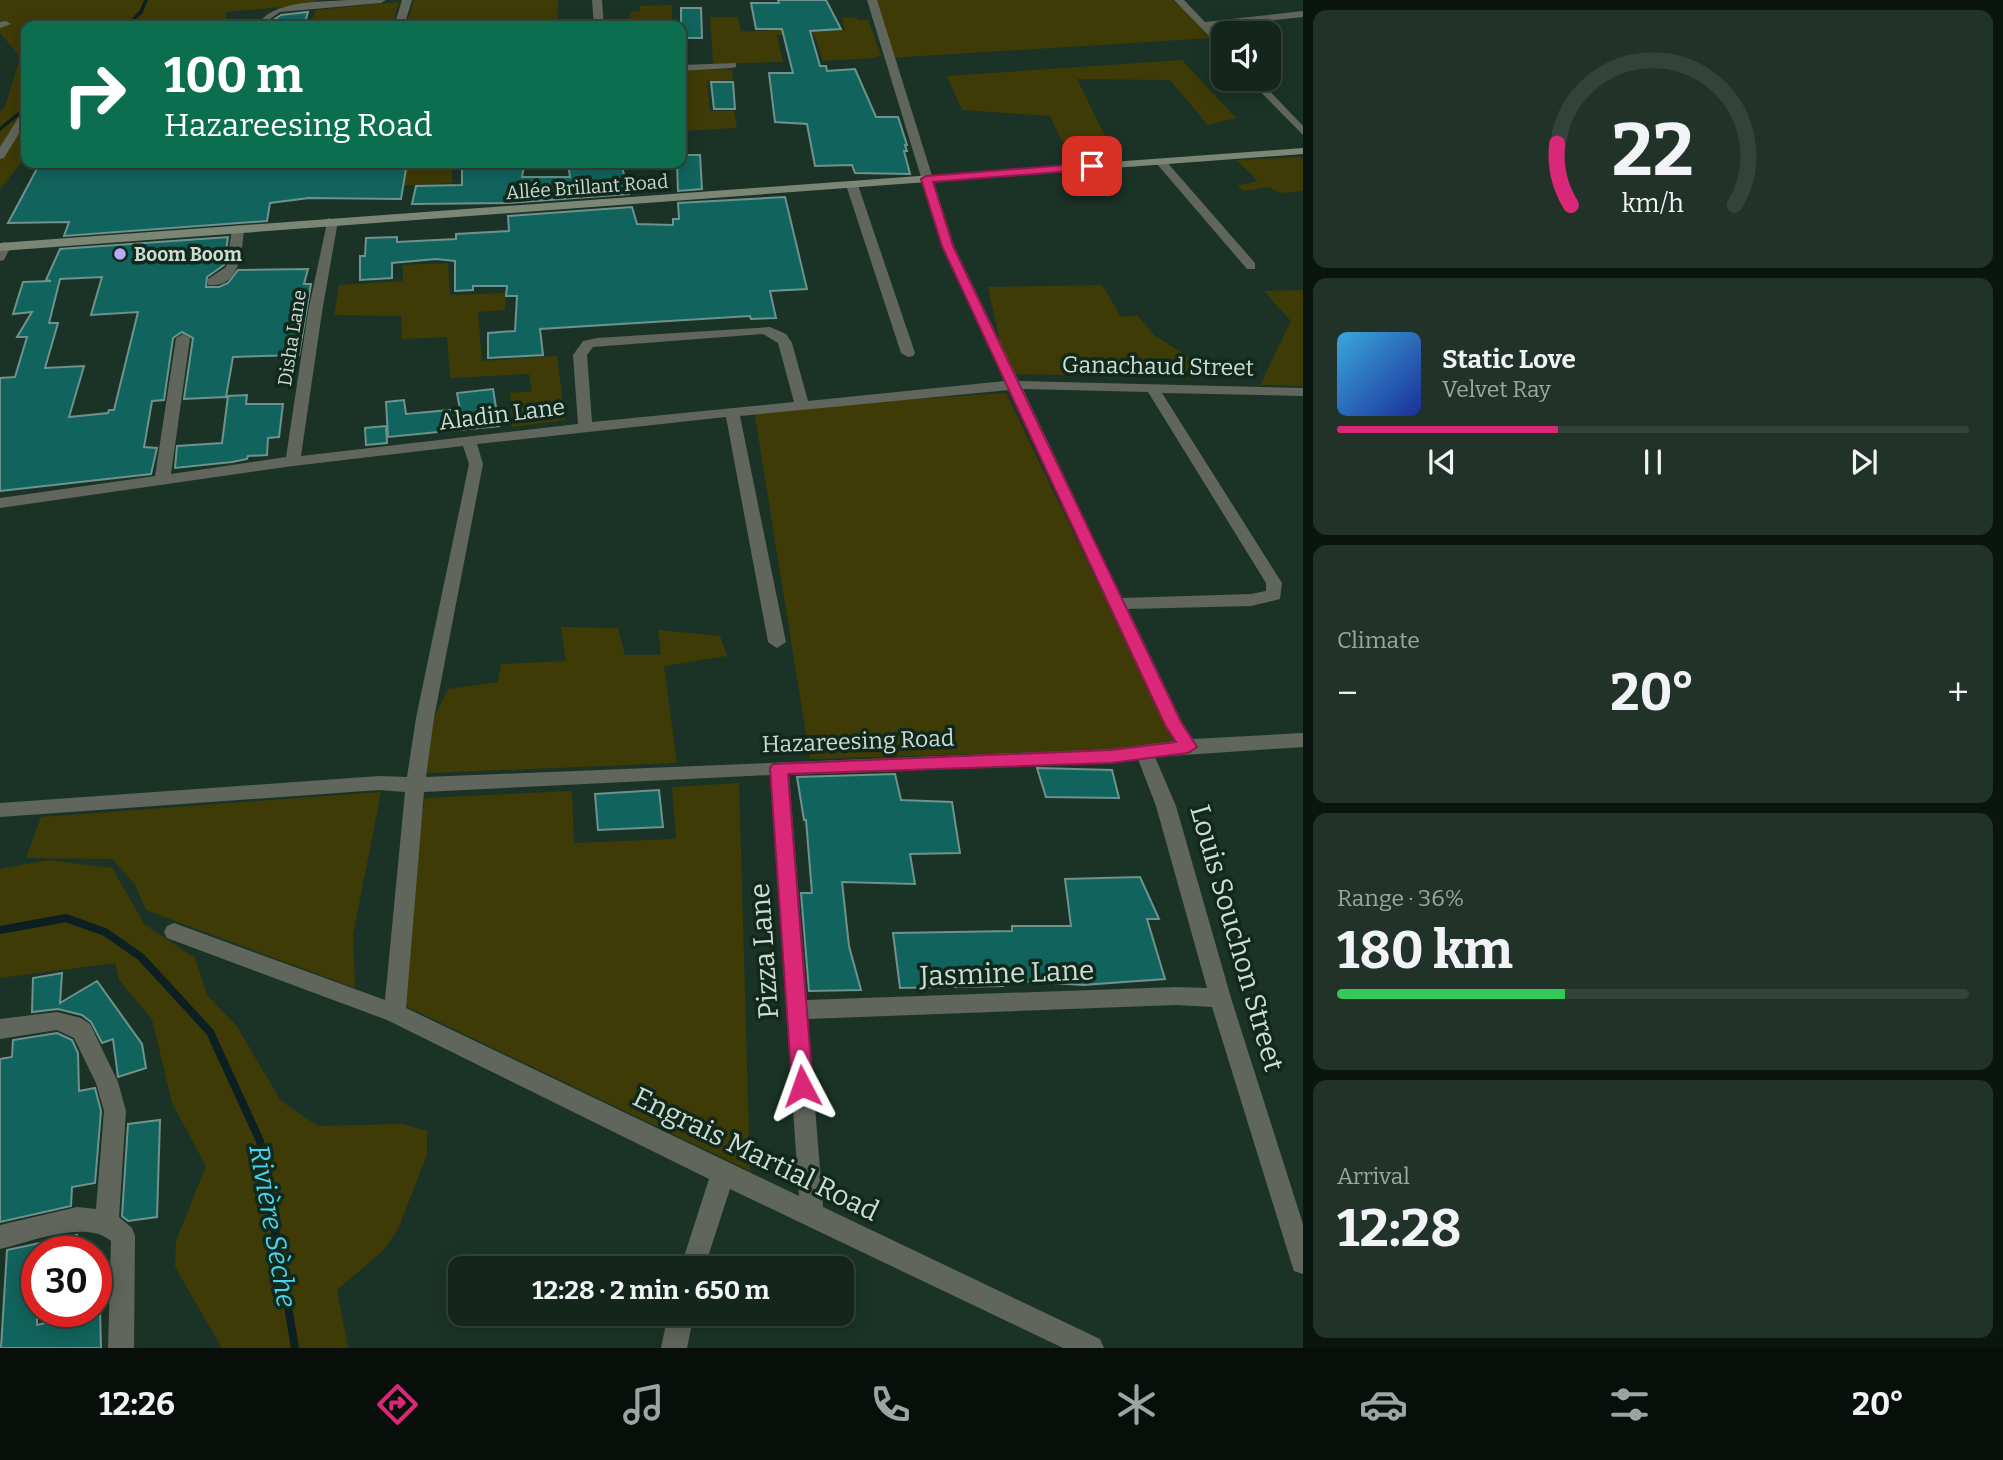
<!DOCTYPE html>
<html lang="en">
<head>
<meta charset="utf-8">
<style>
	body { margin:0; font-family:Bitter,serif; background:#213229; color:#f1f3f6; height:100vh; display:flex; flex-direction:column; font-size:26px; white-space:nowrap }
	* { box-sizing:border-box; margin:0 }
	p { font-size:23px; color:#9da5a3 }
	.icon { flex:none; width:38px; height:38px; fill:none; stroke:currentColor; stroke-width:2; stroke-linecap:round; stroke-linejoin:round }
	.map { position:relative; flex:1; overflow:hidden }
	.side { display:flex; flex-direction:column; gap:10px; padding:10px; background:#0b150f; width:700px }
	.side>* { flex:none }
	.guide { position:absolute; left:21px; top:21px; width:665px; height:147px; border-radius:14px; box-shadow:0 4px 18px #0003,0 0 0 2px #33433b; background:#0b6e4f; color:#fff; overflow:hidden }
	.buttons { position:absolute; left:1211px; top:21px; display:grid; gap:14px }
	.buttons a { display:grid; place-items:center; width:70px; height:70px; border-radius:14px; background:#14261c; box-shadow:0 4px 18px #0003,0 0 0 2px #33433b; font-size:35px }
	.speed { position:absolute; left:21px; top:1236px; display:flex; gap:14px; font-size:35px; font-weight:700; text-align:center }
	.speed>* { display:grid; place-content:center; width:91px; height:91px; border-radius:50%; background:#14261c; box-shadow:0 4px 18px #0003,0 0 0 2px #33433b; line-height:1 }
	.speed .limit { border:10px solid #d22; background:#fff; color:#111 }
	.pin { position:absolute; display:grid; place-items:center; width:60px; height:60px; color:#fff; margin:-30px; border-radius:14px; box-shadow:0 4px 10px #0006 }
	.me { position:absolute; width:77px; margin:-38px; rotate:356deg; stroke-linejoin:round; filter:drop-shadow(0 0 5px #0008) }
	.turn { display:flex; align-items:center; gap:24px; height:147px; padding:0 28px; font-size:32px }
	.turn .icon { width:91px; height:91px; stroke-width:2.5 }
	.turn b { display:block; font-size:49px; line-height:60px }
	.big { font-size:52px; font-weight:700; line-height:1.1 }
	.side .card { flex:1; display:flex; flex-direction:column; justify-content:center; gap:10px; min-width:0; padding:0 24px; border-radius:14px; background:#213229 }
	.side .dial { align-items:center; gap:0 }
	.dial svg { height:182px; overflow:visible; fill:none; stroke:#33433b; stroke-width:7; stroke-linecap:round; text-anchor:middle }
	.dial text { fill:#f1f3f6; stroke:none }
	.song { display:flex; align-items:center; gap:21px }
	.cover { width:84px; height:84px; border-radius:10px; background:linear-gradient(135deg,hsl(200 70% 55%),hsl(230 70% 35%)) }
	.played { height:7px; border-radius:4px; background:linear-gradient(90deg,#db2777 35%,#33433b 35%) }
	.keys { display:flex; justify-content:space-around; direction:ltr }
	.heat { display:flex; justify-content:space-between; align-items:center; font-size:38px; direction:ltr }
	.charge { height:10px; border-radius:5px; background:linear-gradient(90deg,#34c759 36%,#33433b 0) }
	.trip { position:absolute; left:448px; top:1256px; width:406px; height:70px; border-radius:14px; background:#14261c; box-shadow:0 4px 18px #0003,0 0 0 2px #33433b; font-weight:700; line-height:70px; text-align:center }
	.tabs { display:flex; height:112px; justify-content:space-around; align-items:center; background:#080f0b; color:#9da5a3 }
	.tabs .icon { width:49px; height:49px }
	.tabs .selected { color:#db2777 }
	.tabs b { font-size:32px; color:#f1f3f6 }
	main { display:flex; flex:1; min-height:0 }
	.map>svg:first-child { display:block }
	.green { fill:#3f3b07 }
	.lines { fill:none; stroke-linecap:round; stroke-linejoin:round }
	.stream-far1 { stroke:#0c1f22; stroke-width:3.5 }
	.stream { stroke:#0c1f22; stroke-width:8 }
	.building { fill:#11645d; stroke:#6e928d; stroke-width:2; fill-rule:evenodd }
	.minor { fill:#60665c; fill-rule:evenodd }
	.secondary { fill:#7c8675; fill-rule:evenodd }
	.route { fill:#db2777; stroke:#8e194d; stroke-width:2 }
	.poi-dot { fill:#b9aaf7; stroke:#11291c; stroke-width:2.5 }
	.labels { text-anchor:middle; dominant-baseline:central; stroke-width:7; stroke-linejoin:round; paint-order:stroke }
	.far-street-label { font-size:19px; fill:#cedcd3; stroke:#11291c }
	.far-poi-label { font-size:19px; font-weight:bold; fill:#cedcd3; stroke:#11291c; text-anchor:start }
	.street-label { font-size:23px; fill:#cedcd3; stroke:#11291c }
	.near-street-label { font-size:28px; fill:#cedcd3; stroke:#11291c }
	.near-water-label { font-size:28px; font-style:italic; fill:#45d5ef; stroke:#11291c }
</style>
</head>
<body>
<main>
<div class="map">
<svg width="1303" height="1348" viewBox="0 0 1303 1348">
	<rect width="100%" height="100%" fill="#1b3326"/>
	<path class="green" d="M0 0H316L317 4 226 12V26H26V157L0 189V111L5 107 20 57 0 33Z
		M414 0H558L557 26H406Z
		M871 0H1172L1202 23 1212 38 889 58Z
		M399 2 392 26H309L316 10Z
		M672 5V26H623L622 22H619L618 19 631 18 630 12 640 11 639 6Z
		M710 17H738L741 31C766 33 789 27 814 26L816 31 845 30 842 18 856 17 858 20H868L881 55 874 58 823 61 814 34 777 35 783 62 713 64Z
		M1182 60 1236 118 1208 125 1170 80 1077 79 1105 136 1062 141 1050 116 962 110 947 76Z
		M727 69 732 70 733 80 707 81 710 111H734L737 128 681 131V71Z
		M1303 157V191L1279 193 1269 187 1244 191 1237 186 1258 181 1236 160Z
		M378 163H452V183L351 188 377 171Z
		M448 263 450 295 506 293 505 310 478 312 482 361 557 356 565 420 512 427 510 393 532 391 529 374 450 378 447 337 402 339 401 316 334 315 339 285 403 281V265Z
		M1102 285 1121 317 1137 315 1154 335 1220 377 1007 374 988 287Z
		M1303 290V386L1260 385 1291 321 1264 291Z
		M1006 393 1177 748 810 759 754 410Z
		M561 627 618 628 625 655H661L658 630 720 636 727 656 664 666 677 763 407 774 448 689 498 682 501 664 566 661Z
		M739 783 750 1171 391 999 425 798 572 791 574 843 676 839 672 787Z
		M381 792 353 935 355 988 146 910 135 884 112 859 26 858 41 817Z
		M48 860 112 868 145 925 195 958 207 995 236 1025 281 1101 318 1126 402 1124 427 1131V1155L398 1229 383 1251 337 1290 348 1348H222L175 1267 176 1241 206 1166 172 1103 152 1019 119 980 115 963 0 978V869Z"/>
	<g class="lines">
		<path class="stream-far1" d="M126 26 141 12 146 0
			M0 129 26 108"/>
		<path class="stream" d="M0 930 66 918 105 932 141 957 210 1032 260 1141 295 1348"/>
	</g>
	<path class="building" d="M778 0H826L841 29 810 31 820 66H826L827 71 855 69 876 117H898L907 145H905L907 151H904L910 174 855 173 852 165 815 166 807 124 775 122 769 73H793L782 29H756L751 3H779Z
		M681 8H701L702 38H681Z
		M308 12 304 26H270L272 21 281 15Z
		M711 82H733L735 109H714Z
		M681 155H700L702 189 678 191 677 163H681Z
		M40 163H191L190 169 232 166 233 163H407L401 199 309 198 270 203 267 221 64 236 69 222 8 223Z
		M462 163 524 166 522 177H570L568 163H621L629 194 508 203 412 204 416 186 462 185Z
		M785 197 807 289 770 291 776 318 751 319 750 316 540 329 543 355 488 358V333L515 331 517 296H506L507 286H473V290L455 291V261L436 259 392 263V278L360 280V256H365L366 238 397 237V242L456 239V234L509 231 508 216 632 207 637 224 673 225V219H679L678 203Z
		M228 237 224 265 207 277 206 287H219L228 283 238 270 308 269 304 284H311L299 355 233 357 226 397 184 399 193 338 182 332 173 338 164 400 152 401 144 447 157 448 151 474 0 491V378L15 377 27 337H17L32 312 13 314 23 282 51 281 46 280 60 249ZM102 277 91 315 138 312 114 410H109L108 413 69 417 84 366 45 368 58 323H49L60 279Z
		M493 389 499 426 388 437 386 402 404 400 406 414 460 409 457 393Z
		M247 395 246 404H283L279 437 268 438 267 455 248 456 247 459 232 462 175 468 177 446 222 443 228 396Z
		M386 426 387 443 366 445 365 428Z
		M1037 768 1112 770 1119 798 1046 797Z
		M895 774 901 800 952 802 960 853 910 854 915 884 842 882 849 946 861 990 809 991 801 893H812L806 820H804L797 777Z
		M659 790 663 827 598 830 595 794Z
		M1140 877 1159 919H1147L1165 979 1083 985 1002 980 1003 986 900 988 893 933 1012 931V926H1071L1065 879Z
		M62 973 60 1003 97 981 142 1044 146 1068 118 1077 113 1039 102 1043 91 1022 82 1015 58 1009 32 1012 33 978Z
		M57 1033 72 1040 78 1053 79 1091 95 1088 101 1111 95 1183 72 1187 71 1206 0 1222V1059L12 1057 13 1040Z
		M160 1120 157 1217 128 1221 122 1216 128 1124Z
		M77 1235V1251H37V1325L100 1309 101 1348H1L7 1250Z"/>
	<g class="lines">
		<path class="minor" d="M349 0H386L381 3 280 12 270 19 267 26H257C271 0 320 2 349 0Z
			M402 0H412L404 26H394Z
			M592 0H602L604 26H594Z
			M867 0H877L954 246 1019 381 1303 388V396L1162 393 1282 583 1280 599 1251 606 1128 609 1182 722 1193 739 1303 733V747L1155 757 1176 806 1231 998 1303 1224V1274L1294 1271 1291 1262 1212 1007 1176 1005 808 1019 823 1207 1100 1339 1104 1348H1063L730 1189 704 1269H680L709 1179 387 1020 167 938 164 932 167 926 174 923 385 1000 405 792 379 790 0 817V803L379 776 407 777 416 718 469 464 463 446 293 466 0 508V498L155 476 176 338 183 334 190 338 171 474 286 457 308 312 328 218 338 221 322 312 301 456 578 424 573 355 583 341 597 338 770 327 786 334 792 343 808 401 1005 381 942 246ZM763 334 778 343 794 402 592 422 587 355 593 347ZM1023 389 1148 392 1266 583V591L1251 594 1122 598ZM1009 390 1108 604 1175 741 1111 749 426 777 434 718 483 464 477 444 726 417 768 642 777 648 786 642 740 416ZM1138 759 1156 806 1207 988 1176 987 807 1000 789 775 1111 763ZM770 775 799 1196 406 1008 424 792Z
			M1174 0H1184L1205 22 1303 11V17L1210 27 1223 41V50Z
			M0 22 6 21 11 24 0 28Z
			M736 63V67L732 68 681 71V65Z
			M1248 79H1258L1303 126V135Z
			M26 111V122L4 158 0 159V147L22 112Z
			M1157 160H1165L1255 263V269H1247L1157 164Z
			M848 183 858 185 915 353 913 356 908 357 901 353 846 185Z
			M238 225 244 229C242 251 240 289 208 285V279L226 267 232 229Z
			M5 242 11 246 4 260 0 261V244Z
			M57 1012 81 1018 90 1024 118 1082 126 1111 119 1217 132 1228 135 1236 134 1348H108L111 1241C86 1219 30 1242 0 1249V1225L77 1207 96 1209 104 1111 96 1083 74 1038 57 1030 0 1039V1019Z
			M668 1314H694L687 1348H661Z"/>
		<path class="secondary" d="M1303 148V154L0 251V243Z"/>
	</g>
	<path class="route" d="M1092 163 1098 166 1096 169 933 182 953 246 1181 722 1197 747 1188 753 1111 763 788 774 813 1086 810 1093 802 1096 795 1093 792 1086 770 768 773 764 1111 750 1176 742 1165 725 942 246 921 179 926 176Z"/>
	<circle class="poi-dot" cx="120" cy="254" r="7"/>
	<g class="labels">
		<g class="far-street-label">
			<text transform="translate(587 187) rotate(-4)">Allée Brillant Road</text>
			<text transform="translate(292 338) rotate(-81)">Disha Lane</text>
		</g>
		<g class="far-poi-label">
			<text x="134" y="254">Boom Boom</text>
		</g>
		<g class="street-label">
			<text transform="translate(1158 366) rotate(1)">Ganachaud Street</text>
			<text transform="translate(502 414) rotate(-7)">Aladin Lane</text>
			<text transform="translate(858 741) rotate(-2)">Hazareesing Road</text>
		</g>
		<g class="near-street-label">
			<text transform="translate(1237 938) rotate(74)">Louis Souchon Street</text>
			<text transform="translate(764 951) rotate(-94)">Pizza Lane</text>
			<text transform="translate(1007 973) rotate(-2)">Jasmine Lane</text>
			<text transform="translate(756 1154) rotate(26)">Engrais Martial Road</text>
		</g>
		<g class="near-water-label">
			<text transform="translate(273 1226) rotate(80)">Rivière Sèche</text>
		</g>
	</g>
</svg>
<div class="buttons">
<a><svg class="icon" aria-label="sound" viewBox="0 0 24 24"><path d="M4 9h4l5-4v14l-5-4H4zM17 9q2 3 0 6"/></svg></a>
</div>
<div class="speed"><div class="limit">30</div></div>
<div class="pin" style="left:1092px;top:166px;background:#d93025"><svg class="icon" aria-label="arrive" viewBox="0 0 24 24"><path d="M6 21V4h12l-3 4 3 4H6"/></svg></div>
<svg class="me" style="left:802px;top:1086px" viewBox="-20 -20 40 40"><path d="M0-17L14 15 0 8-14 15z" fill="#db2777" stroke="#fff" stroke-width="4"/></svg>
<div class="trip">12:28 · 2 min · 650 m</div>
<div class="guide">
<div class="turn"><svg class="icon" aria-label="right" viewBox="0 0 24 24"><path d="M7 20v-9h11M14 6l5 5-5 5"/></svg><div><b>100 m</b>Hazareesing Road</div></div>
</div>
</div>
<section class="side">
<div class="card dial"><svg viewBox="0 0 100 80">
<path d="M14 69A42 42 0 1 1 86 69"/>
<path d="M14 69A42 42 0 0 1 8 42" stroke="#db2777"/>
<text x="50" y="56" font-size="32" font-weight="700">22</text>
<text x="50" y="72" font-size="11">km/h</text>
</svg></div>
<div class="card">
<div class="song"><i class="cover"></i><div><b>Static Love</b><p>Velvet Ray</p></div></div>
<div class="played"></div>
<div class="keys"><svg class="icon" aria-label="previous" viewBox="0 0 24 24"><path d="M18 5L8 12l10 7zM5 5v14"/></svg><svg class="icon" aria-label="pause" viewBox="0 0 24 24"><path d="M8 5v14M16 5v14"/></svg><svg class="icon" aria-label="next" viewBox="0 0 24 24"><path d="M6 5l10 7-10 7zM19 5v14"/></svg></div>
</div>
<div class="card"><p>Climate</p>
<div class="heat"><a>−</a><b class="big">20°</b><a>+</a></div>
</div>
<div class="card"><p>Range · 36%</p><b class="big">180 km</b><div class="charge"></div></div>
<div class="card"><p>Arrival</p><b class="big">12:28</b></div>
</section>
</main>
<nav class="tabs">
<b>12:26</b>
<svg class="icon selected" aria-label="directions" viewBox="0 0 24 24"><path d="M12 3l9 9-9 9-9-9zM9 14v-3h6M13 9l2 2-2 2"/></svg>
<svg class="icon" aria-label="music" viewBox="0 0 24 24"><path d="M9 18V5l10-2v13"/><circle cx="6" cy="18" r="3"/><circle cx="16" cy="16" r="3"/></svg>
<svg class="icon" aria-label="phone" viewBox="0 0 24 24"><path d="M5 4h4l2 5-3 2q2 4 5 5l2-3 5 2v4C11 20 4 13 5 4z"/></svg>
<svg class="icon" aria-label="climate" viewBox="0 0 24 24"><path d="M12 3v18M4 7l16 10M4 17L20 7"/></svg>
<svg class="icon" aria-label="car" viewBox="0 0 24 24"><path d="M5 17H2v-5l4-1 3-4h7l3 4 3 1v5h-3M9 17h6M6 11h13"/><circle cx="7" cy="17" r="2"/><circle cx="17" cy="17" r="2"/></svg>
<svg class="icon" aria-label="filters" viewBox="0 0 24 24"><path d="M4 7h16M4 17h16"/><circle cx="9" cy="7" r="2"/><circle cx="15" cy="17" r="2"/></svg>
<b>20°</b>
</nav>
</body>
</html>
